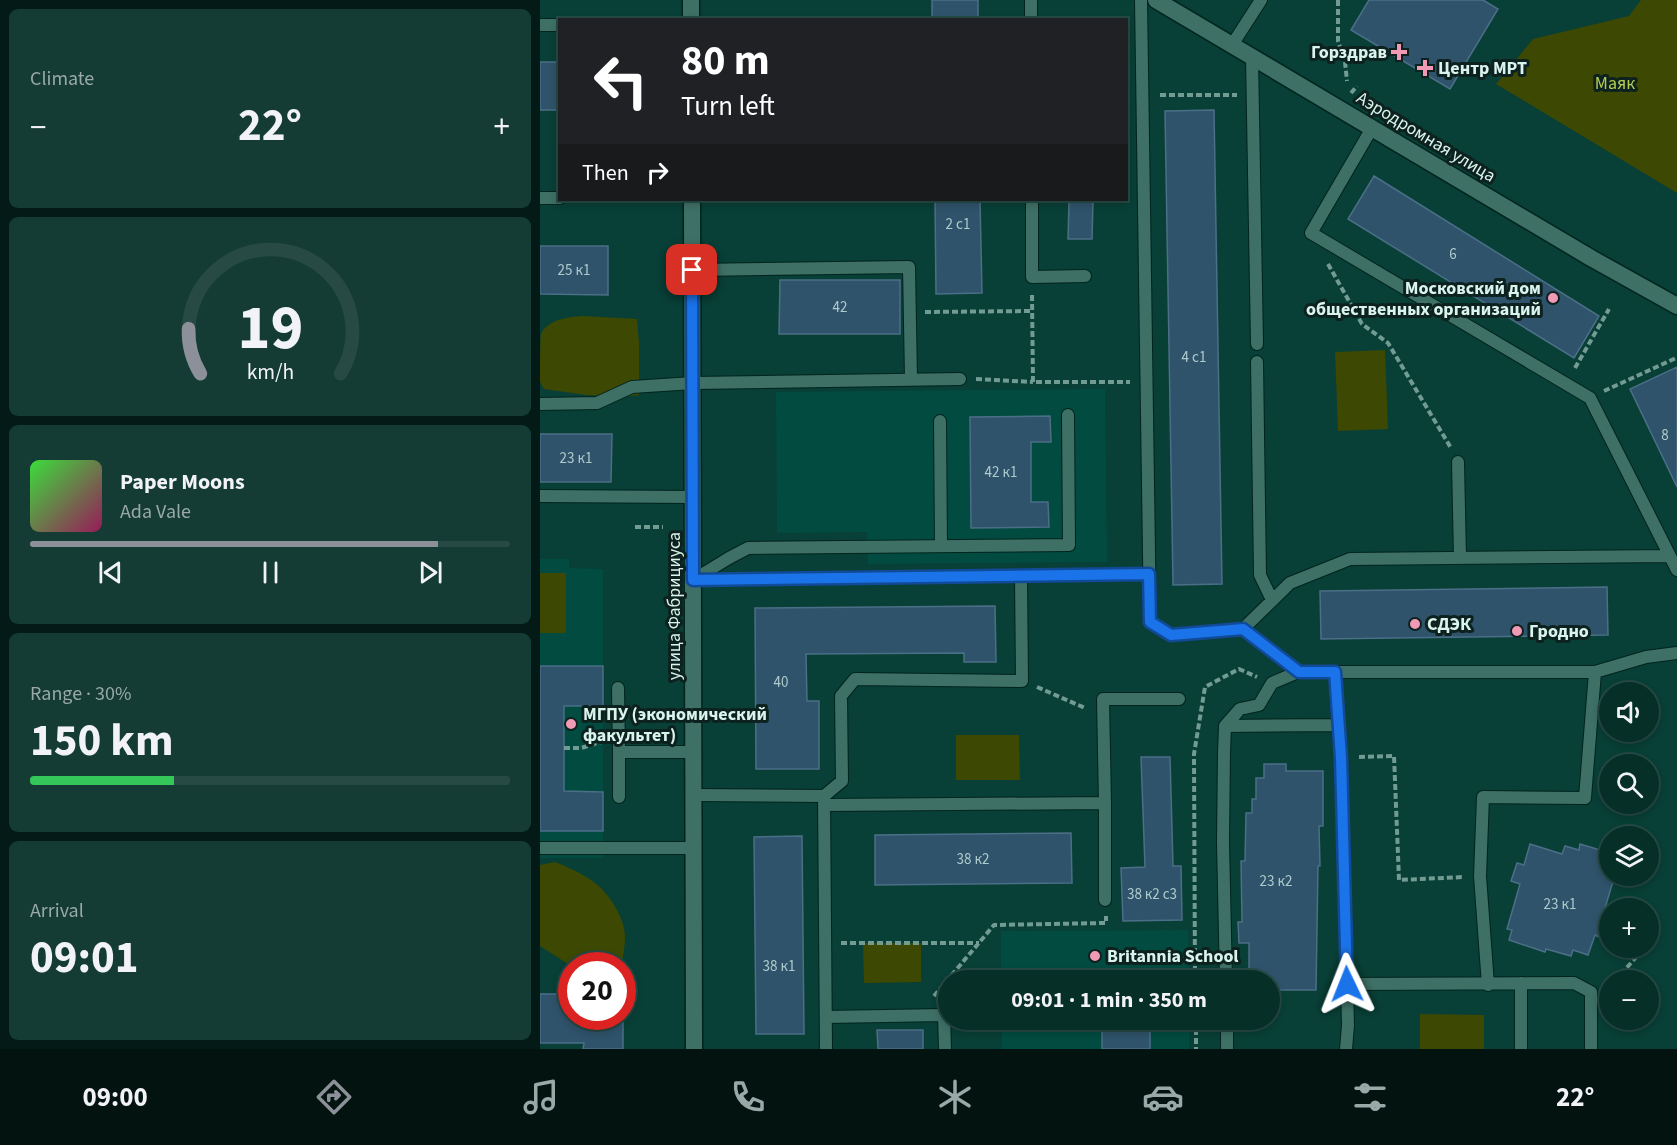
<!DOCTYPE html>
<html lang="en">
<head>
<meta charset="utf-8">
<style>
	body { margin:0; font-family:"Source Sans 3",sans-serif; background:#143b34; color:#f1f3f6; height:100vh; display:flex; flex-direction:column; font-size:22px; white-space:nowrap }
	* { box-sizing:border-box; margin:0 }
	p { font-size:20px; color:#98a9a8 }
	.icon { flex:none; width:33px; height:33px; fill:none; stroke:currentColor; stroke-width:2; stroke-linecap:round; stroke-linejoin:round }
	.map { position:relative; flex:1; overflow:hidden }
	.drawer { display:flex; flex-direction:column; gap:9px; padding:9px; background:#031a16; width:540px }
	.drawer>* { flex:none }
	.top-card { position:absolute; left:18px; top:18px; width:570px; height:183px; border-radius:0px; box-shadow:0 3px 9px #0003,0 0 0 2px #274a45; background:#202124; color:#fff; overflow:hidden }
	.buttons { position:absolute; left:1059px; top:682px; display:grid; gap:12px }
	.buttons a { display:grid; place-items:center; width:60px; height:60px; border-radius:50%; background:#062f28; box-shadow:0 3px 9px #0003,0 0 0 2px #274a45; font-size:30px }
	.speed { position:absolute; left:18px; top:952px; display:flex; gap:12px; font-size:30px; font-weight:700; text-align:center }
	.speed>* { display:grid; place-content:center; width:78px; height:78px; border-radius:50%; background:#062f28; box-shadow:0 3px 9px #0003,0 0 0 2px #274a45; line-height:1 }
	.speed .limit { border:9px solid #d22; background:#fff; color:#111 }
	.pin { position:absolute; display:grid; place-items:center; width:51px; height:51px; color:#fff; margin:-26px; border-radius:12px; box-shadow:0 3px 9px #0006 }
	.me { position:absolute; width:66px; margin:-33px; rotate:358deg; stroke-linejoin:round; filter:drop-shadow(0 0 4px #0008) }
	.turn { display:flex; align-items:center; gap:21px; height:126px; padding:0 24px; font-size:27px }
	.turn .icon { width:78px; height:78px; stroke-width:2.5 }
	.turn b { display:block; font-size:42px; line-height:51px }
	.then { display:flex; align-items:center; height:57px; padding:0 24px; background:#0003; gap:12px; font-size:22px }
	.big { font-size:45px; font-weight:700; line-height:1.1 }
	.drawer .tile { flex:1; display:flex; flex-direction:column; justify-content:center; gap:9px; min-width:0; padding:0 21px; border-radius:9px; background:#143b34 }
	.drawer .dial { align-items:center; gap:0 }
	.dial svg { height:156px; overflow:visible; fill:none; stroke:#274a45; stroke-width:7; stroke-linecap:round; text-anchor:middle }
	.dial text { fill:#f1f3f6; stroke:none }
	.song { display:flex; align-items:center; gap:18px }
	.cover { width:72px; height:72px; border-radius:9px; background:linear-gradient(135deg,hsl(120 70% 55%),hsl(330 70% 35%)) }
	.played { height:6px; border-radius:3px; background:linear-gradient(90deg,#8c9099 85%,#274a45 85%) }
	.keys { display:flex; justify-content:space-around; direction:ltr }
	.heat { display:flex; justify-content:space-between; align-items:center; font-size:33px; direction:ltr }
	.charge { height:9px; border-radius:4px; background:linear-gradient(90deg,#34c759 30%,#274a45 0) }
	.trip { position:absolute; left:398px; top:970px; width:342px; height:60px; border-radius:30px; background:#062f28; box-shadow:0 3px 9px #0003,0 0 0 2px #274a45; font-weight:700; line-height:60px; text-align:center }
	.dock { display:flex; height:96px; justify-content:space-around; align-items:center; background:#021310; color:#98a9a8 }
	.dock .icon { width:42px; height:42px }
	.dock .selected { color:#8c9099 }
	.dock b { font-size:27px; color:#f1f3f6 }
	main { display:flex; flex:1; min-height:0 }
	.map>svg:first-child { display:block }
	.built { fill:#024b40 }
	.green { fill:#3d4802 }
	.building { fill:#2f536a; stroke:#4b6f87; stroke-width:1.5 }
	.lines { fill:none; stroke-linecap:round; stroke-linejoin:round }
	.service-casing { stroke:#00241e; stroke-width:14 }
	.minor-casing { stroke:#00241e; stroke-width:19 }
	.secondary-casing { stroke:#00241e; stroke-width:19 }
	.path { stroke:#729b93; stroke-width:4; stroke-dasharray:6 3; stroke-linecap:butt }
	.service { stroke:#3e7065; stroke-width:12 }
	.minor { stroke:#3e7065; stroke-width:16 }
	.secondary { stroke:#3e7065; stroke-width:16 }
	.route-casing { stroke:#114b97; stroke-width:15 }
	.route { stroke:#1a73e8; stroke-width:10 }
	.poi-dot { fill:#f09ab6; stroke:#0d221e; stroke-width:2 }
	.labels { text-anchor:middle; dominant-baseline:central; stroke-width:6; stroke-linejoin:round; paint-order:stroke }
	.number-label { font-size:15px; fill:#aecbcc }
	.poi-label { font-size:18px; font-weight:bold; fill:#d9f3ed; stroke:#0d221e; text-anchor:start }
	.park-label { font-size:18px; fill:#b5cd50; stroke:#0d221e }
	.street-label { font-size:18px; fill:#d9f3ed; stroke:#0d221e }
</style>
</head>
<body>
<main>
<section class="drawer">
<div class="tile"><p>Climate</p>
<div class="heat"><a>−</a><b class="big">22°</b><a>+</a></div>
</div>
<div class="tile dial"><svg viewBox="0 0 100 80">
<path d="M14 69A42 42 0 1 1 86 69"/>
<path d="M14 69A42 42 0 0 1 8 46" stroke="#8c9099"/>
<text x="50" y="56" font-size="32" font-weight="700">19</text>
<text x="50" y="72" font-size="11">km/h</text>
</svg></div>
<div class="tile">
<div class="song"><i class="cover"></i><div><b>Paper Moons</b><p>Ada Vale</p></div></div>
<div class="played"></div>
<div class="keys"><svg class="icon" aria-label="previous" viewBox="0 0 24 24"><path d="M18 5L8 12l10 7zM5 5v14"/></svg><svg class="icon" aria-label="pause" viewBox="0 0 24 24"><path d="M8 5v14M16 5v14"/></svg><svg class="icon" aria-label="next" viewBox="0 0 24 24"><path d="M6 5l10 7-10 7zM19 5v14"/></svg></div>
</div>
<div class="tile"><p>Range · 30%</p><b class="big">150 km</b><div class="charge"></div></div>
<div class="tile"><p>Arrival</p><b class="big">09:01</b></div>
</section>
<div class="map">
<svg width="1137" height="1049" viewBox="0 0 1137 1049">
	<rect width="100%" height="100%" fill="#083f36"/>
	<path class="built" d="M565 389 567 562 328 564 327 532 237 533 236 392Z
		M0 559H29V568L63 569V858H0Z
		M648 930 649 981H461V931Z
		M462 1020H649V1049H462Z"/>
	<path class="green" d="M1101 0H1137V193L956 84 993 39 1089 16Z
		M43 316 97 319 99 343V395L82 397 46 395 4 389 0 382C0 373 0 341 1 334 8 319 29 317 43 316Z
		M845 350 848 429 798 431 795 352Z
		M0 573H26V633H0Z
		M416 735H479L480 780H416Z
		M15 862C42 873 63 883 77 910 81 918 85 927 85 937 85 946 83 956 82 965L31 966 0 946V865Z
		M323 943H381V982L324 983Z
		M880 1014 944 1015V1049H880Z"/>
	<path class="building" d="M392 0H438V20H392Z
		M829 0H943L958 9 910 89 811 30Z
		M0 62H20V110H0Z
		M674 110 682 584 633 585 625 111Z
		M834 176 1059 316 1034 358 808 219Z
		M395 200H440L442 293 396 294Z
		M529 202H553L552 239H528Z
		M0 246H68V295L0 294Z
		M240 280H360V334H239Z
		M1137 367V487L1090 389Z
		M510 416 511 442H491V502H508L509 527 431 528 430 417Z
		M0 434H72L71 482H0Z
		M1067 587 1068 635 781 639 780 591Z
		M455 606 456 662H424V653L266 654 267 701H279V769H216L215 608Z
		M0 666H63V706H24V791L63 792V831H0Z
		M601 757H630L633 866H641L642 920 583 921 581 868 605 867Z
		M724 764H746V771H783V826H779L780 866H778L776 990H729V981H715V975H709V943H699L698 922H702L701 861H705L706 813H712V799H716V778H724Z
		M531 833 532 883 335 885V835Z
		M262 836 264 1034H216L214 837Z
		M990 844 1022 854 1025 846 1039 850 1040 844 1060 850 1059 855 1070 858V877L1074 878 1062 918 1065 919 1059 937 1055 935 1048 955 1033 950 1031 956 1006 949 1005 952 969 940 972 930 967 929 980 884 971 881 977 863 984 865Z
		M0 994H32V1017H83V1049H43L44 1043H0Z
		M562 1020H610V1049H562Z
		M337 1030H383V1049H338Z"/>
	<g class="lines">
		<g class="service-casing">
			<path id="service" d="M491 0V20
				M601 0 610 622 631 635 703 629 758 672H1055L1106 657 1137 653
				M0 25H20
				M692 45 721 0
				M712 57 717 344
				M832 128 771 233 1050 398 1137 570
				M0 198H20
				M492 200V277L545 276
				M152 270 369 267 371 379
				M717 362 720 575 732 600
				M0 404 57 403 92 387 153 383 420 379
				M400 421 401 546
				M918 462 920 558
				M0 496 153 497
				M153 580 189 558 208 548 529 545 528 415
				M154 580 609 574
				M703 629 750 583 810 559 1130 556
				M795 672 798 725
				M78 688 79 752
				M685 726 798 725 801 758 807 984 808 1025 806 1049
				M154 795 284 796 302 781 301 696 315 679 482 681 481 576
				M79 797V752H154
				M284 797 286 1049
				M565 803V900
				M284 805 565 803 563 699H639
				M0 848H154
				M686 981 683 842 684 753 685 726 700 709 719 705 732 683 758 672
				M807 984 1034 983 1051 992V1049
				M948 985 940 876 943 797 1045 798 1055 672
				M286 1017 404 1015 405 1049
				M687 1020V1049
				M981 1049V983"/>
		</g>
		<g class="minor-casing">
			<path id="minor" d="M616 0 1051 258 1137 306"/>
		</g>
		<g class="secondary-casing">
			<path id="secondary" d="M151 0V20
				M152 200 154 1049"/>
		</g>
		<path class="path" d="M798 0V41L805 62 807 81
			M811 93 817 86
			M620 95H697
			M788 264 822 324 848 343 911 448
			M492 295 493 382H590
			M385 312 493 311
			M1035 368 1069 309
			M436 379 493 382
			M1064 391 1136 358 1137 359
			M95 527H123
			M497 687 545 708
			M24 748H41L61 742
			M819 757 854 756 859 880 924 877
			M301 943H439
			M655 981 654 754 665 687 699 669 717 677
			M1075 981 1098 955 1100 948
			M394 996 454 925 566 923V916
			M656 1020V1049"/>
		<use href="#service" class="service"/>
		<use href="#minor" class="minor"/>
		<use href="#secondary" class="secondary"/>
	</g>
	<g class="lines">
		<g class="route-casing">
			<path id="route" d="M152 270 153 580 609 574 610 622 631 635 703 629 759 672H795L801 758 807 984"/>
		</g>
		<use href="#route" class="route"/>
	</g>
	<g class="poi-dot">
		<path d="M856 43h6v6h6v6h-6v6h-6v-6h-6v-6h6z"/>
		<path d="M882 59h6v6h6v6h-6v6h-6v-6h-6v-6h6z"/>
		<circle cx="1013" cy="298" r="6"/>
		<circle cx="875" cy="624" r="6"/>
		<circle cx="977" cy="631" r="6"/>
		<circle cx="31" cy="724" r="6"/>
		<circle cx="555" cy="956" r="6"/>
	</g>
	<g class="labels">
		<g class="number-label">
			<text x="418" y="224">2 с1</text>
			<text x="913" y="254">6</text>
			<text x="34" y="270">25 к1</text>
			<text x="300" y="307">42</text>
			<text x="654" y="357">4 с1</text>
			<text x="1125" y="435">8</text>
			<text x="36" y="458">23 к1</text>
			<text x="461" y="472">42 к1</text>
			<text x="241" y="682">40</text>
			<text x="433" y="859">38 к2</text>
			<text x="736" y="881">23 к2</text>
			<text x="612" y="894">38 к2 с3</text>
			<text x="1020" y="904">23 к1</text>
			<text x="239" y="966">38 к1</text>
		</g>
		<g class="poi-label">
			<text x="847" y="52" text-anchor="end">Горздрав</text>
			<text x="898" y="68">Центр МРТ</text>
			<text x="1001" y="288" text-anchor="end">Московский дом<tspan x="1001" dy="21">общественных организаций</tspan></text>
			<text x="887" y="624">СДЭК</text>
			<text x="989" y="631">Гродно</text>
			<text x="43" y="714">МГПУ (экономический<tspan x="43" dy="21">факультет)</tspan></text>
			<text x="567" y="956">Britannia School</text>
		</g>
		<g class="park-label">
			<text x="1075" y="83">Маяк</text>
		</g>
		<g class="street-label">
			<text transform="translate(886 137) rotate(31)">Аэродромная улица</text>
			<text transform="translate(134 606) rotate(-90)">улица Фабрициуса</text>
		</g>
	</g>
</svg>
<div class="buttons">
<a><svg class="icon" aria-label="sound" viewBox="0 0 24 24"><path d="M4 9h4l5-4v14l-5-4H4zM17 9q2 3 0 6"/></svg></a>
<a><svg class="icon" aria-label="search" viewBox="0 0 24 24"><circle cx="10" cy="10" r="6"/><path d="M15 15l6 6"/></svg></a>
<a><svg class="icon" aria-label="layers" viewBox="0 0 24 24"><path d="M12 4l9 5-9 5-9-5zM3 14l9 5 9-5"/></svg></a>
<a>+</a>
<a>−</a>
</div>
<div class="speed"><div class="limit">20</div></div>
<div class="pin" style="left:152px;top:270px;background:#d93025"><svg class="icon" aria-label="arrive" viewBox="0 0 24 24"><path d="M6 21V4h12l-3 4 3 4H6"/></svg></div>
<svg class="me" style="left:807px;top:984px" viewBox="-20 -20 40 40"><path d="M0-17L14 15 0 8-14 15z" fill="#1a73e8" stroke="#fff" stroke-width="4"/></svg>
<div class="trip">09:01 · 1 min · 350 m</div>
<div class="top-card">
<div class="turn"><svg class="icon" aria-label="left" viewBox="0 0 24 24"><path d="M17 20v-9H6M10 6l-5 5 5 5"/></svg><div><b>80 m</b>Turn left</div></div>
<div class="then">Then<svg class="icon" aria-label="right" viewBox="0 0 24 24"><path d="M7 20v-9h11M14 6l5 5-5 5"/></svg></div>
</div>
</div>
</main>
<nav class="dock">
<b>09:00</b>
<svg class="icon selected" aria-label="directions" viewBox="0 0 24 24"><path d="M12 3l9 9-9 9-9-9zM9 14v-3h6M13 9l2 2-2 2"/></svg>
<svg class="icon" aria-label="music" viewBox="0 0 24 24"><path d="M9 18V5l10-2v13"/><circle cx="6" cy="18" r="3"/><circle cx="16" cy="16" r="3"/></svg>
<svg class="icon" aria-label="phone" viewBox="0 0 24 24"><path d="M5 4h4l2 5-3 2q2 4 5 5l2-3 5 2v4C11 20 4 13 5 4z"/></svg>
<svg class="icon" aria-label="climate" viewBox="0 0 24 24"><path d="M12 3v18M4 7l16 10M4 17L20 7"/></svg>
<svg class="icon" aria-label="car" viewBox="0 0 24 24"><path d="M5 17H2v-5l4-1 3-4h7l3 4 3 1v5h-3M9 17h6M6 11h13"/><circle cx="7" cy="17" r="2"/><circle cx="17" cy="17" r="2"/></svg>
<svg class="icon" aria-label="filters" viewBox="0 0 24 24"><path d="M4 7h16M4 17h16"/><circle cx="9" cy="7" r="2"/><circle cx="15" cy="17" r="2"/></svg>
<b>22°</b>
</nav>
</body>
</html>
